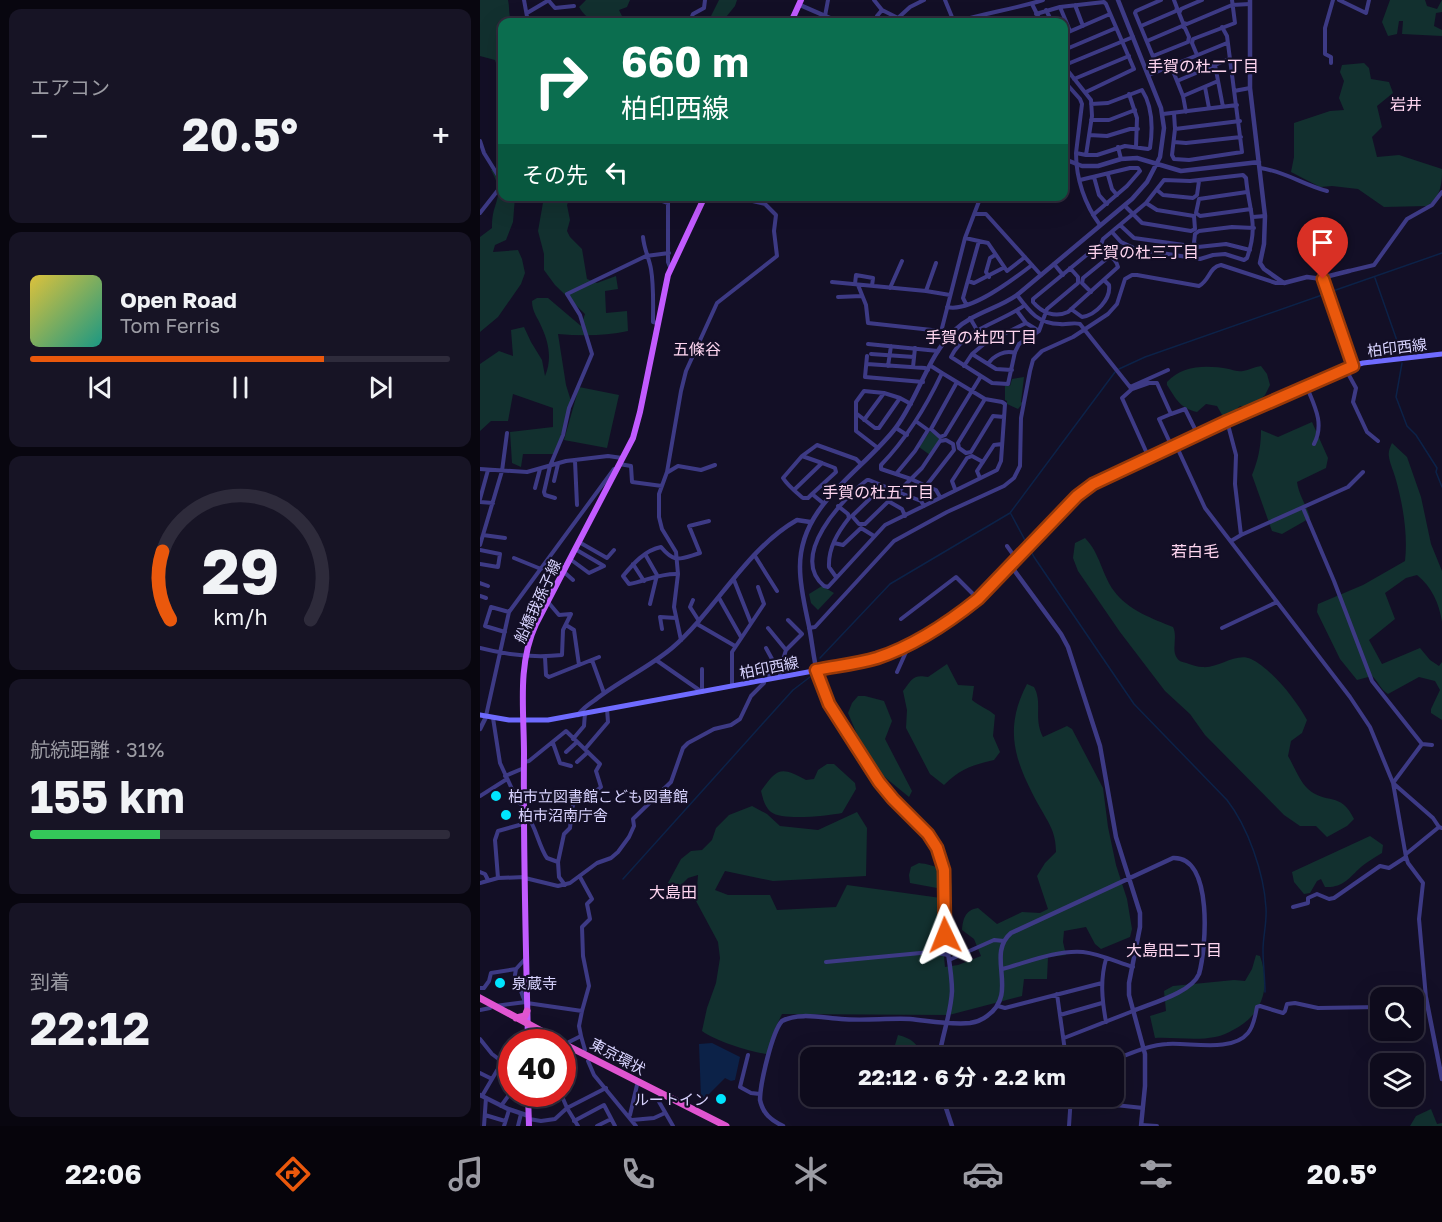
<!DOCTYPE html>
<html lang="ja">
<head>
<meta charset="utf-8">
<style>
	body { margin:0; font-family:"Golos Text","Noto Sans JP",sans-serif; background:#171425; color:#f1f3f6; height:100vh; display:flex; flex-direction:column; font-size:22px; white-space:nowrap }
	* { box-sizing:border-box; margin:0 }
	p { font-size:20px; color:#9b9ba3 }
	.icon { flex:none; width:33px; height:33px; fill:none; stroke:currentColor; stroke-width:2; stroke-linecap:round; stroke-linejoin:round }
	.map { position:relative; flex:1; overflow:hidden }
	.side { display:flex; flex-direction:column; gap:9px; padding:9px; background:#08060f; width:480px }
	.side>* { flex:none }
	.hud { position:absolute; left:18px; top:18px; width:570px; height:183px; border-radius:12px; box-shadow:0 6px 24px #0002,0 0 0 2px #2e2b3b; background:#0b6e4f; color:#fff; overflow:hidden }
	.controls { position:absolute; left:890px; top:987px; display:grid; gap:12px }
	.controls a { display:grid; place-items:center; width:54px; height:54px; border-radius:12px; background:#0e0b1c; box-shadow:0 6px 24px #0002,0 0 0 2px #2e2b3b; font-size:30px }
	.speed { position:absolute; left:18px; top:1029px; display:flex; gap:12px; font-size:30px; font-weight:700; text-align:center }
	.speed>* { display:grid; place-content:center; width:78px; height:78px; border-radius:50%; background:#0e0b1c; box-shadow:0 6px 24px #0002,0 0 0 2px #2e2b3b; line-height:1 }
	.speed .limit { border:9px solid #d22; background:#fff; color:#111 }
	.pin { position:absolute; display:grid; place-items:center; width:51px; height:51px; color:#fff; margin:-62px -26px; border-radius:50% 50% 50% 0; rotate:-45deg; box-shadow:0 0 6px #0007 }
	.pin .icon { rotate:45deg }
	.me { position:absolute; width:66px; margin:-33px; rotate:358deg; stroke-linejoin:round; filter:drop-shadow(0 0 4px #0008) }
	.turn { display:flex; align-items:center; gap:21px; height:126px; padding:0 24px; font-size:27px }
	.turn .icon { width:78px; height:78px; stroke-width:2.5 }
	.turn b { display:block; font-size:42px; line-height:51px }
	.then { display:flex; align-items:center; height:57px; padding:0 24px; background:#0003; gap:12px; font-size:22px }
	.big { font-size:45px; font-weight:700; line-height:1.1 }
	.side .widget { flex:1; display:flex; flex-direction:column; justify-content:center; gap:9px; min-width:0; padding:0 21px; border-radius:12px; background:#171425 }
	.side .dial { align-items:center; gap:0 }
	.dial svg { height:156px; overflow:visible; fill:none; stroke:#2e2b3b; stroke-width:7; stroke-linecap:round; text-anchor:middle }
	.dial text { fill:#f1f3f6; stroke:none }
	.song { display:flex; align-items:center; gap:18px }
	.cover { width:72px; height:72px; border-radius:9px; background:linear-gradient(135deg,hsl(50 70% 55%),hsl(170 70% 35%)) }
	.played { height:6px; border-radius:3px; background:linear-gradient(90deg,#ea580c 70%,#2e2b3b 70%) }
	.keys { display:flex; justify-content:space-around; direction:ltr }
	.heat { display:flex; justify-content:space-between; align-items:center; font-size:33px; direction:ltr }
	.charge { height:9px; border-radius:4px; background:linear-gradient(90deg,#34c759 31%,#2e2b3b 0) }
	.trip { position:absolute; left:320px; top:1047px; width:324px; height:60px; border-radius:12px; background:#0e0b1c; box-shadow:0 6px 24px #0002,0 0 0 2px #2e2b3b; font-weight:700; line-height:60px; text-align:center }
	.menu { display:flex; height:96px; justify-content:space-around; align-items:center; background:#06040b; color:#9b9ba3 }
	.menu .icon { width:42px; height:42px }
	.menu .active { color:#ea580c }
	.menu b { font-size:27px; color:#f1f3f6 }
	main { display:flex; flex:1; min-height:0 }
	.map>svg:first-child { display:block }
	.green { fill:#12302f }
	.water { fill:#0c2248 }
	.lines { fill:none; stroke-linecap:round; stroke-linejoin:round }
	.stream { stroke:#0c2248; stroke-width:1.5 }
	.minor { stroke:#3d3a85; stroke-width:4 }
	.tertiary { stroke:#3d3a85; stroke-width:4.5 }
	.secondary { stroke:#6f6bff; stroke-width:5 }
	.primary { stroke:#c25bff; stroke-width:6 }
	.trunk { stroke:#e055d1; stroke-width:7 }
	.route-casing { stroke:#983908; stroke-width:15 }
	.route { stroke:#ea580c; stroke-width:10 }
	.poi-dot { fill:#00e5ff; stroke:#130f26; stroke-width:2 }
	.labels { text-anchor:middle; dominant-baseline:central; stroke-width:4.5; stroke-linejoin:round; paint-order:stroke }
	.street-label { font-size:15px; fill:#d9d4ff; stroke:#130f26 }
	.poi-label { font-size:15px; fill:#d9d4ff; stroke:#130f26; text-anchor:start }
	.neighbourhood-label { font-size:16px; fill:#ffd6f0; stroke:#130f26 }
</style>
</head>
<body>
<main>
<section class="side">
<div class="widget"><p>エアコン</p>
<div class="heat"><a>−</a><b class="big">20.5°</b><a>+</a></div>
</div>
<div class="widget">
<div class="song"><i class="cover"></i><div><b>Open Road</b><p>Tom Ferris</p></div></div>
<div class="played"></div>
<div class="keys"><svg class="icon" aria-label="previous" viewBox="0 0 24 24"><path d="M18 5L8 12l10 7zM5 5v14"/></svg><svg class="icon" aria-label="pause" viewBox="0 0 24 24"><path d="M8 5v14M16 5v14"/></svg><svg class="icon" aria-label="next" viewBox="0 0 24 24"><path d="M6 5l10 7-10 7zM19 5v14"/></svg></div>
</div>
<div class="widget dial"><svg viewBox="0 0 100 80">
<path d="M14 69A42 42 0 1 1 86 69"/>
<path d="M14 69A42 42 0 0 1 10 34" stroke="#ea580c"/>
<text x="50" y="56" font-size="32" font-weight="700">29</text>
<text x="50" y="72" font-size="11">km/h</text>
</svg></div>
<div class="widget"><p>航続距離 · 31%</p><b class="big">155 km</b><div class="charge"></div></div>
<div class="widget"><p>到着</p><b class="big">22:12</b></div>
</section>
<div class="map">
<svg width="962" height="1126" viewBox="0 0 962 1126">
	<rect width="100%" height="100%" fill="#130f26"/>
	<path class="green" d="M0 0H28C30 8 28 15 32 22H22V81L15 60 0 56Z
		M106 0H150L147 7 139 10 145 22C125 23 110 26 99 7Z
		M239 0H257L255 6 242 22H228Z
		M910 0H945L947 6 957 9 962 0V12L956 13 954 26 962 30V36L922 34 923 21H919L917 34 908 36 902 22Z
		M884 63 889 68 891 79 909 82 913 93 897 106 902 127 892 137 897 157 919 155 962 169C962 184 961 197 947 206L904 207 878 189 852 186 840 187 811 172 814 157V123L850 111 864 110 859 98 864 81 860 72 862 65Z
		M22 169V196L35 197 33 222 26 240 15 245 13 252 38 250 42 259 45 273 41 284 18 317 0 332V237L12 228C11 200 27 199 11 170Z
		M64 197H90L87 205 90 220 87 231 90 237 102 249 107 279 117 283 136 276 138 289 125 291 126 313 147 311 148 331C125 336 102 336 78 334L86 385 91 401 76 454H43L41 467 32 463 30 432 73 427V408L33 394 28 421H11L0 431V364L19 351 33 356 31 330 44 327 51 342 62 360 65 376C72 360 69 343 62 328 58 318 52 312 52 301L57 298H68L101 326 105 314 75 285 64 270V254L58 231Z
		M781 366 787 374 790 385 785 395 773 406H760L745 420 737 406 726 404 717 412C700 408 696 399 687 385V382C703 365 726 365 749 369 753 370 758 372 763 371 769 370 774 367 781 366Z
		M544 377 541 402 543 403 538 409 527 404V401L525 400V386H530L532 379Z
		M99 387 139 395 127 448 84 440Z
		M832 422 848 458 846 468 817 482C819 496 827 506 830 518L802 534 792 531 772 475C778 460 781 447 781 430L798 437Z
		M450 431 461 438 450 455 439 447Z
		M912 443 927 457 941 497 951 544 962 571V622C959 603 952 587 937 575L926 578 905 593 915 619 889 640 902 664 940 648 950 660 959 666 962 662V720L951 713V709L960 690 955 681 939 677 908 694C900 689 899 682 892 676L877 680 860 659 837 612 838 604 883 585 925 561C928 535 923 505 916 480 914 472 910 464 909 457 908 451 910 448 912 443Z
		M605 538C620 553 622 575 634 591 648 610 673 619 693 627 698 637 691 650 697 658 699 662 704 662 709 664 713 665 718 667 722 667 738 669 756 652 771 659 792 669 816 700 827 720L822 733 811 741 808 756C814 766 820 782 828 789 846 805 861 791 874 819L867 826 847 837 836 826H820L804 815 725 735 710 714 685 691 640 632 598 571 593 558 595 543Z
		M342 586 354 593 338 610 331 603 329 594Z
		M467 664 478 685 494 686 492 700C501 707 508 709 515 715L513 736 520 752 514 760C492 765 480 769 464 785L450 774 426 728 427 710 423 691C432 679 433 674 448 677Z
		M547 684 554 687C563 703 553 718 563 737L587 726 592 729 623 788 628 827 636 865 647 899 652 929 650 937 621 949 615 944 606 927 584 931 583 942 586 955 568 957 567 979H544L542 996 469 1015 302 1014 294 1031 287 1054C271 1052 235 1041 222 1031L227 1008 236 983 240 958 238 942 216 901 218 875 208 878 197 889 188 883 201 859 211 851 222 850 232 840 236 828 249 815 272 806 287 814 300 826 338 830 377 812 387 828 386 876 293 881 245 871 235 890 248 895H290L297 910 356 907 367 885 461 898V925L465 967 478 965 501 956 494 939 482 930C483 919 485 910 498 908L517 924 542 912 560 913 568 909 557 876 565 863 576 852C576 831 568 822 558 804 535 761 523 730 547 684Z
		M378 696H385L404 701 412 721 405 739 432 791 429 797 390 765 368 713 372 703Z
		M347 764H354L375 783 376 789 362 813C347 816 302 821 291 812 285 807 283 799 281 791 297 768 301 766 326 780L334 779 338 770Z
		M890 836 903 845 902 853C895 857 887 862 881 867 869 878 863 888 845 887L841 879 837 881 830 893 824 894 814 882 812 872Z
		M439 863C456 865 476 872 471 894H467L457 888 430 883 429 875 431 867Z
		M776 955 780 956C791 987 783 1015 753 1030 748 1033 741 1036 735 1037 716 1041 694 1037 675 1038L670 1016 686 1011 684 991 693 986 754 980 765 981 772 969Z
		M418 1035C431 1038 439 1044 441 1057H407L409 1046 415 1045Z
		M951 1109 957 1124 962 1123V1126H930L936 1116Z"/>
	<path class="water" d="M232 1043 260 1057 255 1080 251 1081 245 1078 225 1098H221L219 1044Z"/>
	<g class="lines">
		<path class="stream" d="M895 278 922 355
			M850 292 962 253
			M922 363 916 397 927 426 936 435 957 468 956 472 962 487
			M639 369 665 357 845 294
			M531 514 554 557 654 704 747 800C768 827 784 873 786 908 787 923 783 936 783 950 783 964 785 978 785 992
			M340 658 410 584 530 513 635 372
			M143 879 313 690 330 677"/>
		<path class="minor" d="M44 0 48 22
			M394 0 402 10 418 18 430 7 444 0
			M465 0 474 22
			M722 0 701 9 699 13 703 23 707 24 752 5 770 4
			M859 0 886 13 889 0
			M69 1 75 8 94 6
			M552 4 561 22
			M595 5 603 26
			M580 7 590 31
			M566 10 572 22
			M47 13 69 0
			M556 14 580 7 624 2 626 4 654 69 606 92
			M345 16 348 0
			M210 22 213 14 224 8 225 0
			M399 22 397 16 402 10
			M476 22C505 13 534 9 563 0
			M661 26 696 11 697 8 694 0
			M584 34 630 14
			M667 41 702 26 705 28 709 37 708 42 673 56
			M584 50 636 28
			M717 55 712 43 713 39 755 23 752 0
			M584 63 588 71 611 100 612 116 606 155 596 153C596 179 605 205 620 225
			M851 63V57L845 54V28L853 0
			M585 65 653 37
			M735 65 743 107
			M691 66 703 96 706 112
			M679 71 655 13 656 11 681 0
			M669 75 747 43
			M594 79 649 56
			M584 81 600 99 602 104 596 153
			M697 81 749 59
			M725 87 729 108
			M754 91 770 88
			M649 94 657 118 656 147
			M703 96 738 81
			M694 113 695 129 692 155 694 159 709 160 762 152 747 36 742 27
			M683 114 757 105
			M611 120H629L655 110
			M695 129 760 121
			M609 135 627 136 650 129H658
			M0 141 4 153 22 182
			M694 142 706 143 761 137
			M638 147 641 159
			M606 155H617L645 146 668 149 670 148C673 128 673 107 662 90L628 103 611 104
			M780 168C804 171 824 185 847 191
			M628 175 632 189 637 195
			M614 177 619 195 627 204
			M600 180 650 168H658L660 171 647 186 613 215
			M677 190 683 195 713 198 717 195 719 181
			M767 192 719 199 716 213 720 216 771 209
			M169 196 188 203V262L190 267
			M283 196 285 204
			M463 196 472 198 478 196
			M645 206 662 223 711 231 715 229 714 216 677 210 666 203
			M0 213 22 185
			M495 214H506L561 275
			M773 217 785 216
			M640 225 654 238 711 246 714 250 713 258
			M163 237C164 249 169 258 171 269 174 287 173 304 173 322L177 323
			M485 238 508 243 527 271 545 257
			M770 250 746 244 718 247 714 243 715 234 719 231 752 227 774 228
			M609 253C621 253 635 254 638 267L588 312C575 318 562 313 553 302V299Z
			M618 253 623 239 666 203 684 180 710 181 763 175 766 178C769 212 779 224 767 258L764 260 745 254 733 255 720 259 656 249 641 242 632 232
			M456 263 446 291 470 295
			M574 264 583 275
			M869 271 894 265 927 219 952 205 962 192
			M509 277 506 272 510 258 515 255
			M488 281 494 283 523 268
			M352 282 446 291
			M375 284 376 275 393 278 392 286
			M378 285 386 305 388 323 461 331
			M410 288 422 261
			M611 292 602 283 603 278 630 256
			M537 295C549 311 558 324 580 324 587 325 593 322 600 324L650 387
			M358 297 382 296
			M486 304 483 298 499 241
			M545 305C520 323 485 328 471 357L512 383 528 384 535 352 539 344 559 331 567 309 598 283V277L590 268
			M467 307C490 313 534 279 552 265
			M591 309 602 317C616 315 631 299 629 285L625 281
			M537 311 546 323 559 331
			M490 318 497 330
			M464 341 460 336 485 238 501 196
			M388 344 458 351
			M391 354 434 357
			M492 354 516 369 532 370
			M387 356 385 377 443 382
			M387 364 445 368 448 370
			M508 364C514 355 525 350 535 353
			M408 366 411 346
			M451 366 462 373
			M484 366 492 354 504 344 546 323
			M433 367 435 348
			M865 368 876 388 873 402 887 432 898 441
			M477 382 451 429 460 437 465 435 501 376
			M826 385C834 405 845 423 834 444
			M652 389 669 383H677L691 414 679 419 692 447
			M404 393 420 398 431 404
			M377 414 395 428H399L420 398
			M691 414 705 409 718 435
			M384 420 404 393 384 391 376 402V431L398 448
			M747 421 756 455 755 484 761 535
			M437 422 448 430 435 451 416 474 401 469V465C428 437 446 407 462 373L505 399 478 443 479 448 486 453 491 452 513 416 524 417
			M416 428 427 435
			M696 445 725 508 870 697 890 727 913 783 926 857 928 863 943 883 939 919 946 998 933 999
			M322 456 337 445 376 459 381 464
			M669 458 642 398 652 389 650 387 688 370
			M95 461 97 505
			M139 464 151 466 152 482 182 486
			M0 469 47 472 86 461 128 456 142 458
			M188 472 198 466 221 470 235 465
			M416 474 431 479 418 492 441 501 444 506
			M500 478 497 471 514 445 522 444
			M74 481 78 464
			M362 485 371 494
			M403 486 372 516 379 524H385L418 492 389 480H387C362 499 309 556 344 586L348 587 405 525 517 470 521 461 525 404 522 402 505 399
			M446 486 431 479 442 468 460 441 466 440 473 444 474 450 446 486 456 490 460 497
			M55 488 60 469
			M475 489 472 481 487 458 492 456 503 462
			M314 490 342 463 322 456 303 478C308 486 316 492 323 498H328L332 494 343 503
			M332 494 356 472 355 468 342 463
			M75 498 65 495 64 492 70 466 83 435 89 408 112 354 100 315 87 294 166 256 189 253
			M0 499 8 470
			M408 501 422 509 425 516
			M0 502 13 503
			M823 508 854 581 892 681 942 744
			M3 535 25 538
			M751 541 761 535 868 487 883 472
			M99 542 127 558 134 550
			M354 543 363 545 381 528 394 536
			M0 545 22 471 27 433
			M527 546 537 560
			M0 550 20 554 18 567 0 564
			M165 554 177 575 170 604
			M275 556 297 591
			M34 558 61 569
			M90 559 109 573 124 566 95 549
			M153 564 164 581
			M84 572 93 580
			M198 574C180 573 166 581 149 584L143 576C153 564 165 550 181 547 195 564 200 559 220 553L209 526 229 521
			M356 577 349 567C348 548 358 532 369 518L368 514 358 506
			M254 580 271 623
			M0 583 8 586
			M0 596 6 598
			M239 598 261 637
			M213 600 210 607 219 621
			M421 619 476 577 498 599
			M217 624 255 646
			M86 625 94 630 99 665
			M288 628 306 650 300 669V676
			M329 628 335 627 414 541 467 512 524 486 534 478 540 466 541 418 550 371 553 360 562 351 593 337 628 314 637 304 645 279 652 275H657L719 286C730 280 729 267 741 265L796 283H804
			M742 628 797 602
			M182 629 180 617 196 618
			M25 632 5 626 11 607 29 612
			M201 640 194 607 198 574 196 552 182 529 179 517V494L187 472 201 391 206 371 237 303 297 256 294 231 296 215 285 204 251 196
			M0 648C27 655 54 658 82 655L83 630 91 614 79 615 68 602
			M286 648 292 659 289 679
			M306 650 322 634 308 620
			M65 657 66 675 69 677 119 657
			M112 660 124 693
			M176 660 222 692
			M222 669V691
			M417 672 426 652 423 648
			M252 686V652L284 604 278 587
			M6 716 29 612 134 469
			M13 718 20 763 38 802 44 806
			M93 739 104 726 105 713
			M73 743 80 763 91 766
			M952 745 942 744 913 783 953 818 959 827
			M105 749 128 722 127 709
			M86 752 97 742
			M44 762 49 761 86 731 120 764 116 771 121 787 116 791 95 799 92 809
			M97 762 108 752
			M25 776 44 768
			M0 796 27 779
			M48 818C55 824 59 847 67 858L78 862 79 877 85 885
			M49 818 92 809 90 828 84 834 78 862
			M926 854 959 827 962 828
			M0 872 5 874 8 880
			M18 878 15 840 18 831 43 824
			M45 878 78 886 90 883 117 863 131 858 138 852 149 837 154 826 153 819 191 782 203 748 208 743 234 729 251 725 260 719 271 696 284 683 283 680
			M0 883 18 878 45 877
			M813 907 828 903V898L837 894 849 899 854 898 900 866 909 868 926 857
			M469 960 514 940 524 941
			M346 962 451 952 468 955
			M36 969 35 975 45 1002
			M522 969C548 962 576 950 603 952 620 954 637 962 653 967
			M0 988H4L9 981 11 973 36 969 46 958
			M577 994 586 1058
			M47 1003 102 1011
			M15 1006 46 1002
			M518 1006 525 1008 622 983
			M0 1010 10 1008
			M580 1015 622 1003
			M626 1022C622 1000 620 980 626 959
			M101 1036 105 1050 103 1053
			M584 1038 653 1011
			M0 1039 12 1054 32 1069
			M87 1045 89 1042 101 1036 99 1026 102 1011 109 986 103 956 102 927 110 919 107 904 112 899 100 877
			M268 1055 260 1087 271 1093 280 1094
			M633 1060C650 1054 668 1045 687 1044 709 1042 752 1053 768 1033 774 1026 775 1016 777 1007L780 1006 803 1013 805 1011 807 1004 815 1003 838 1008 900 1007
			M108 1061 114 1075 156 1126
			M0 1073 12 1079
			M82 1089 91 1085
			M81 1094 87 1108 98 1126
			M2 1096 22 1062
			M552 1096 663 1108
			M180 1097 178 1100 193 1126
			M21 1106 32 1091
			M5 1115 25 1121
			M150 1115 157 1085
			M49 1119 61 1121 75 1119 87 1108 126 1088
			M152 1120 174 1118 185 1113
			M94 1121 124 1105 135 1126
			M661 1125 677 1126
			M4 1126 6 1098
			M24 1126 29 1110
			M38 1126 41 1114
			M117 1126 131 1119
			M589 1126 591 1096"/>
		<path class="tertiary" d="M770 0V88L785 216 784 244 780 263 784 269 804 283 827 277 842 279 873 366
			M320 5 359 22
			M584 159 602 166H618L641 159 657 158 701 171 779 162
			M841 278 869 271
			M531 566 581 634 588 647 620 746 636 837 660 913V927L649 983V995L665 1054V1086L661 1126
			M98 715C102 709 109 704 115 700 139 681 168 668 192 648 236 610 266 549 317 520L330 522
			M0 729 6 717
			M946 998 962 1079
			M459 1058C462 1035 471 1014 472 991 472 966 464 940 464 915 464 897 467 878 462 861 453 830 425 815 406 791 385 765 366 734 349 704 335 681 334 652 329 626 325 607 320 587 320 568 319 506 379 474 414 430 438 400 447 356 475 330 493 313 517 309 537 295L652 199 667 182 680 157 684 128 681 108 638 0
			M0 1095 28 1109 49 1116
			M462 1096 472 1126
			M303 1126C291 1120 283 1114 280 1100 280 1084 292 1032 302 1021 318 1012 344 1018 361 1019 384 1021 407 1018 430 1019 450 1021 471 1025 490 1023 497 1022 502 1020 507 1016 540 993 505 955 531 933L693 858C734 856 726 950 719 974 711 993 672 1003 653 1011"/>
		<path class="secondary" d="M0 715 29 720H68L387 661C478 637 534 560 597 496L613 484 747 421 865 368 883 363 962 354"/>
		<path class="primary" d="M311 22 321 0
			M48 1042C46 946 43 850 44 754 44 710 37 665 56 624L153 438 160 412 188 275 225 196
			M48 1094 49 1126"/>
		<path class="trunk" d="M0 998 82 1042
			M36 1018 45 1016 47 1011
			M48 1042 52 1037 58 1034
			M82 1043 246 1126"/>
	</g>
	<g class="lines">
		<g class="route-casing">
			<path id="route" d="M465 935 464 870 457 848 448 834 413 799 399 782 349 704 336 670C356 666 377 664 397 658 434 646 468 623 498 599L597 496 613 484 747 421 873 366 843 279"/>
		</g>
		<use href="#route" class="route"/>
	</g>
	<g class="poi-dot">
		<circle cx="16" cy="796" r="6"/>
		<circle cx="26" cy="815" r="6"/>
		<circle cx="20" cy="983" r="6"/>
		<circle cx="241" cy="1099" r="6"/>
	</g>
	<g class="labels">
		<g class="street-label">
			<text transform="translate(917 347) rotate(-7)">柏印西線</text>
			<text transform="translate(57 601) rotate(-65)">船橋我孫子線</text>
			<text transform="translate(289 667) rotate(-11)">柏印西線</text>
			<text transform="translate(138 1056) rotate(28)">東京環状</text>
		</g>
		<g class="poi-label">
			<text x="28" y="796">柏市立図書館こども図書館</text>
			<text x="38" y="815">柏市沼南庁舎</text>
			<text x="32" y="983">泉蔵寺</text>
			<text x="229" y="1099" text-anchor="end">ルートイン</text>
		</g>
		<g class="neighbourhood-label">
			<text x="723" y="66">手賀の杜二丁目</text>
			<text x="926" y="104">岩井</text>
			<text x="663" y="252">手賀の杜三丁目</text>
			<text x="501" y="337">手賀の杜四丁目</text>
			<text x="217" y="349">五條谷</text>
			<text x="398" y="492">手賀の杜五丁目</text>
			<text x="715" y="551">若白毛</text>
			<text x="193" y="892">大島田</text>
			<text x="694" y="950">大島田二丁目</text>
		</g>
	</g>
</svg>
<div class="controls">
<a><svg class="icon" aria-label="search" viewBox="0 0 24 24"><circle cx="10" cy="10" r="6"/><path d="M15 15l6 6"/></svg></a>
<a><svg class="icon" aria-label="layers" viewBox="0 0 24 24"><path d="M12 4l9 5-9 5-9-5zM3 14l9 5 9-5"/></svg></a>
</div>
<div class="speed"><div class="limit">40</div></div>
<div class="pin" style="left:843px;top:279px;background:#d93025"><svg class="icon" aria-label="arrive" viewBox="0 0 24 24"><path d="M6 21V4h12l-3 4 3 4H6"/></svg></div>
<svg class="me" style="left:465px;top:935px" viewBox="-20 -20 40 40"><path d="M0-17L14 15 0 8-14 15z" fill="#ea580c" stroke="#fff" stroke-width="4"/></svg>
<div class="trip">22:12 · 6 分 · 2.2 km</div>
<div class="hud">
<div class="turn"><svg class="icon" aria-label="right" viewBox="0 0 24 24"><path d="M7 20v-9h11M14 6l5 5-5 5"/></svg><div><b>660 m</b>柏印西線</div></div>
<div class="then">その先<svg class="icon" aria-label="left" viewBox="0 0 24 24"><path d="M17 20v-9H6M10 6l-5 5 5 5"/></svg></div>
</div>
</div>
</main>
<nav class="menu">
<b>22:06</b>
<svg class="icon active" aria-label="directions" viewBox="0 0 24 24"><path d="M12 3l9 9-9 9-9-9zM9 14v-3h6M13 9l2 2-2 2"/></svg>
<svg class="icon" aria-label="music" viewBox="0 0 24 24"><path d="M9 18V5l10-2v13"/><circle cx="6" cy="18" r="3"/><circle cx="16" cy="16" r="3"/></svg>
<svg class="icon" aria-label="phone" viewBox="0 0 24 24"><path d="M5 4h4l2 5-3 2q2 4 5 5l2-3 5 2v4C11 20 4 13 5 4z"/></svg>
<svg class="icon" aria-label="climate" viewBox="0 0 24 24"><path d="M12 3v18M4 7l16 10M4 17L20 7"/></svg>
<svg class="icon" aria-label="car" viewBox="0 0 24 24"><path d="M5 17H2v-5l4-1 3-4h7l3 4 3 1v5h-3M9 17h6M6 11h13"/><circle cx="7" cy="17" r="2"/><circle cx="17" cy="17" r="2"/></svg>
<svg class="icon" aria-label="filters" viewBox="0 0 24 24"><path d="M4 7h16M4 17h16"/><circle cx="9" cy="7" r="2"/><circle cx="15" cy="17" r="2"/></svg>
<b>20.5°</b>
</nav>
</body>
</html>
